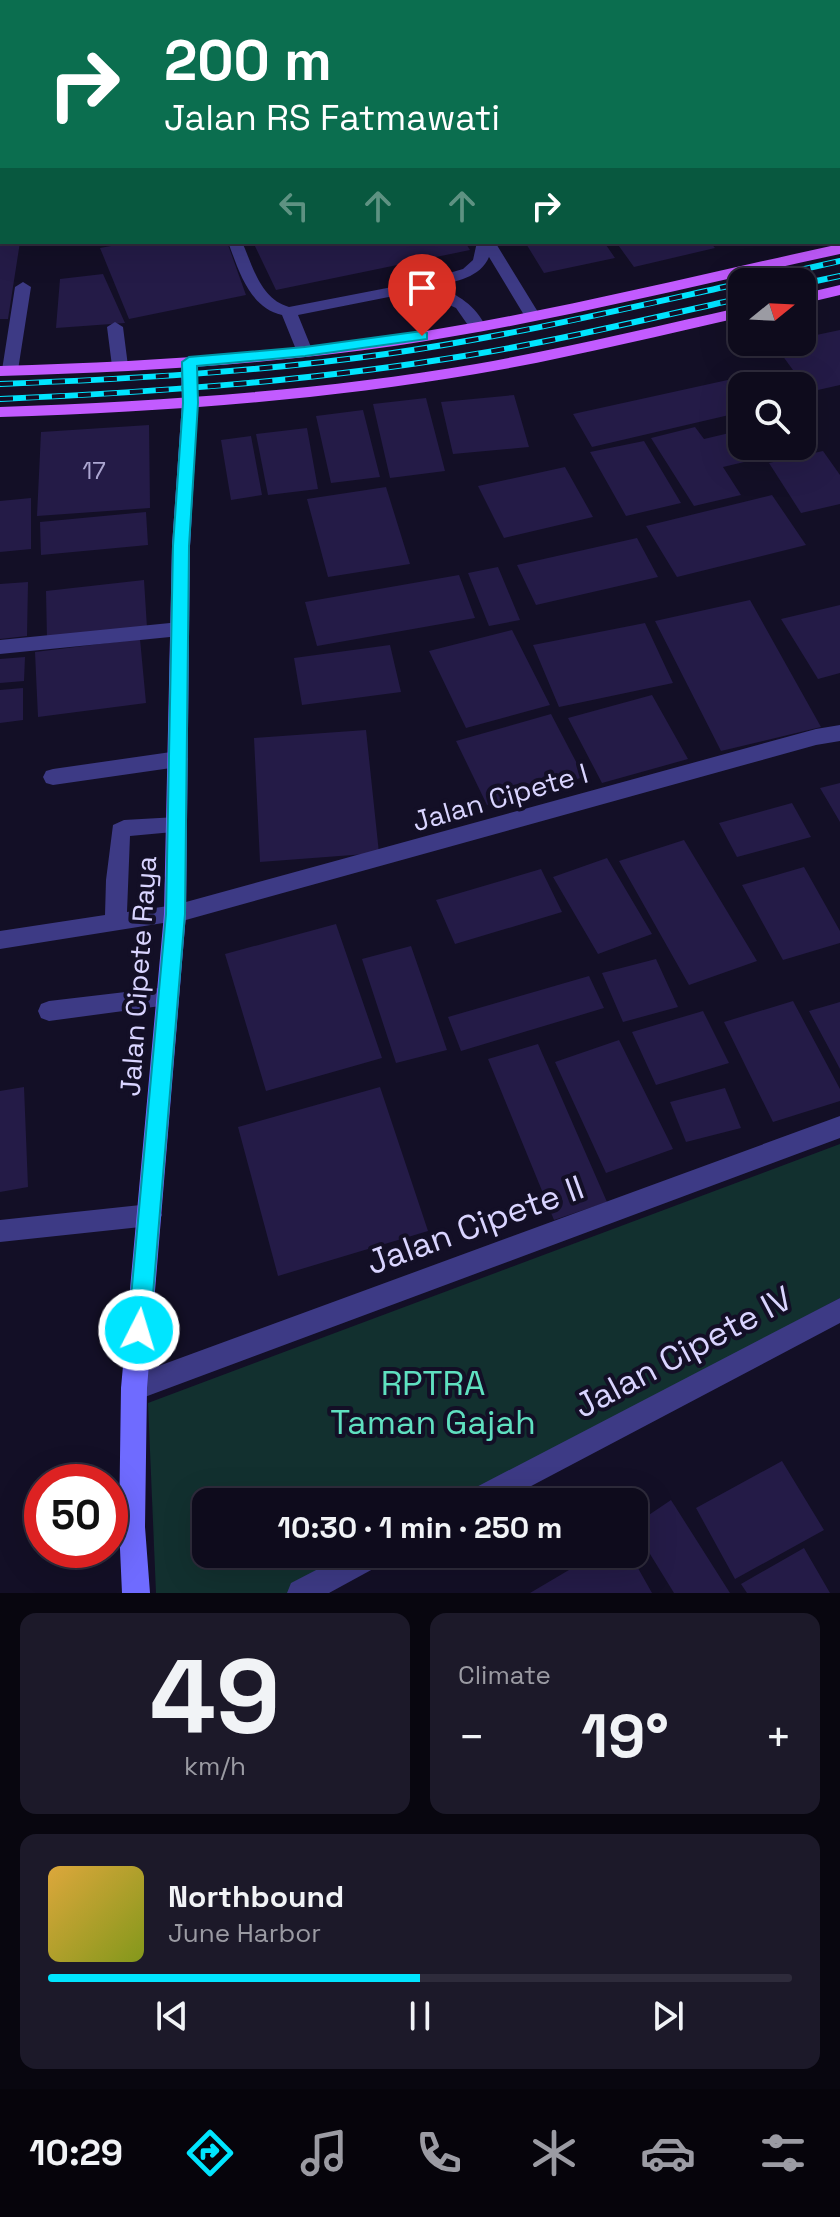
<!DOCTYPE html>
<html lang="en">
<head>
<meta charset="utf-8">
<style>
	body { margin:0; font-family:"Space Grotesk",sans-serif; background:#1c1929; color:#f1f3f6; height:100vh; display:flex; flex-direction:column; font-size:30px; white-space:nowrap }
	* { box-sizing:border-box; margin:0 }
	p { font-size:26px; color:#9b9ba3 }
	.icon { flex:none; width:44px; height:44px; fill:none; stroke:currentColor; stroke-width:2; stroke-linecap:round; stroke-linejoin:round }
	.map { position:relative; height:1593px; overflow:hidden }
	.sheet { display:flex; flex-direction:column; gap:20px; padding:20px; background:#08060f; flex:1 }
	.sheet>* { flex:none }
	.banner { position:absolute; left:0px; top:0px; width:840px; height:244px; box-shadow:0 8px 32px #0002,0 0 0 2px #2e2b3b; background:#0b6e4f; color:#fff; overflow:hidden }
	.needle { width:52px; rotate:72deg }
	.controls { position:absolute; left:728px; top:268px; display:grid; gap:16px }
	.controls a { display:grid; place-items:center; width:88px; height:88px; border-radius:16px; background:#0e0b1c; box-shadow:0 8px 32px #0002,0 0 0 2px #2e2b3b; font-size:40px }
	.speed { position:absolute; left:24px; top:1464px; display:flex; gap:16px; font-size:40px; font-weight:700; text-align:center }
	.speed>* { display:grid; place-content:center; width:104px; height:104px; border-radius:50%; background:#0e0b1c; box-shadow:0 8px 32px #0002,0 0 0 2px #2e2b3b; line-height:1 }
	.speed .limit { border:12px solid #d22; background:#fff; color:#111 }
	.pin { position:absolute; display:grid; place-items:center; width:68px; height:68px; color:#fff; margin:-82px -34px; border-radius:50% 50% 50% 0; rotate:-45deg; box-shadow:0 0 8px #0007 }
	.pin .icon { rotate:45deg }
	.me { position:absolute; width:88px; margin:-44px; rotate:5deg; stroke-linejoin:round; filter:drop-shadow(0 0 6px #0008) }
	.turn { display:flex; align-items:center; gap:28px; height:168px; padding:0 32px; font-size:36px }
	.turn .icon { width:104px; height:104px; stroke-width:2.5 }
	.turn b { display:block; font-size:56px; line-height:68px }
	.lanes { display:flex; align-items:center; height:76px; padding:0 32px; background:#0003; justify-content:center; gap:40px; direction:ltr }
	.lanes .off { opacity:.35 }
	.big { font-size:60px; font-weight:800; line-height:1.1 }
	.sheet .card { flex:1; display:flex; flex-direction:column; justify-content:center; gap:12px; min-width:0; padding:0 28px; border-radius:16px; background:#1c1929 }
	.sheet .dial { align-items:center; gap:0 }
	.dial b { font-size:104px; line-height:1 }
	.song { display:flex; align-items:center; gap:24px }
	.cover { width:96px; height:96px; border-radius:12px; background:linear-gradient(135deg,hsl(40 70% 55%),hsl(70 70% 35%)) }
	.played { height:8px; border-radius:4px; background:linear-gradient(90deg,#00e5ff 50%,#2e2b3b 50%) }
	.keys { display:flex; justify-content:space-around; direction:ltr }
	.heat { display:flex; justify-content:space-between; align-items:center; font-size:44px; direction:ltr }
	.sheet .tiles { flex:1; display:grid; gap:20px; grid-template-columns:1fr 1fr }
	.card:last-child { grid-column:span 2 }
	.trip { position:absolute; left:192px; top:1488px; width:456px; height:80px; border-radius:16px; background:#0e0b1c; box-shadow:0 8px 32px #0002,0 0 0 2px #2e2b3b; font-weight:800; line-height:80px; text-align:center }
	.menu { display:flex; height:128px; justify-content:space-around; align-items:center; background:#06040b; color:#9b9ba3 }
	.menu .icon { width:56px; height:56px }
	.menu .current { color:#00e5ff }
	.menu b { font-size:36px; color:#f1f3f6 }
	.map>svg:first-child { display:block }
	.green { fill:#12302f }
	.building { fill:#241b47 }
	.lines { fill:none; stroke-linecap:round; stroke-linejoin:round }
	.service { fill:#3d3a85; fill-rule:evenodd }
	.minor { fill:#3d3a85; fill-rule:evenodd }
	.secondary { fill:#6f6bff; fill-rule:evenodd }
	.primary { fill:#c25bff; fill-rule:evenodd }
	.rail-casing { stroke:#00e5ff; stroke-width:6 }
	.rail { stroke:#130f26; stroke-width:4; stroke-dasharray:13; stroke-linecap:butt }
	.route { fill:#00e5ff; stroke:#0095a6; stroke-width:2 }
	.labels { text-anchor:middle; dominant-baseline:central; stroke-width:8; stroke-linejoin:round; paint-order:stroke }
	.number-label { font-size:24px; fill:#aca6d1 }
	.street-label { font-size:28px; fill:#d9d4ff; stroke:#130f26 }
	.near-street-label { font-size:34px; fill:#d9d4ff; stroke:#130f26 }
	.near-park-label { font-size:34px; fill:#5fe0c0; stroke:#130f26 }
</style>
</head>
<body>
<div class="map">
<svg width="840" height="1593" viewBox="0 0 840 1593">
	<rect width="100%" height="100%" fill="#130f26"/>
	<path class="green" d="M840 1144V1298L459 1502H206V1554H362L290 1593H156L148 1403Z"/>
	<path class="building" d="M0 242H20L8 319H0Z
		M110 242H227L246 295 129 319 100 248 111 246Z
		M253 242H465L470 250 276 290Z
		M525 242H604L615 258 544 273Z
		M616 242H710L715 248 634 267Z
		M103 274 125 323 56 328 60 279Z
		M840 330V385L809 392 774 344 802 342V338Z
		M768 371 779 386H742V412L592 447 573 414Z
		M514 395 529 447 453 454 441 402Z
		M426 398 445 471 390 478 373 404Z
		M363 410 380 477 331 483 316 416Z
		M149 425 150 508 37 516 41 432Z
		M695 427 704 439 742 430V446H802V440L807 447 723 467 741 495 694 506 651 438Z
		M307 428 318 489 268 495 256 434Z
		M251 436 262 495 231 500 221 440Z
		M644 441 681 503 626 516 590 452Z
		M823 451 840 475V504L801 513 769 463Z
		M565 467 593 517 504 538 478 486Z
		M386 487 410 564 328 577 307 499Z
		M772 495 806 545 677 577 646 526Z
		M31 498V549L0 552V501Z
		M146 512 148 545 41 555 40 522Z
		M637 538 658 577 536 605 517 565Z
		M498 567 520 620 489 626 468 573Z
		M459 575 475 618 317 646 305 602Z
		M144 580 147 628 47 639 46 591Z
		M28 582 27 636 0 639V584Z
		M750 600 821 727 721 751 655 621Z
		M840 605V673L818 679 781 619Z
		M645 623 673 683 559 707 533 645Z
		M512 630 550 705 466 728 429 651Z
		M140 639 146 703 38 717 35 652Z
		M390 645 401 692 302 705 294 658Z
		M25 657 24 681 0 683V659Z
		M23 688V720L0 723V690Z
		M652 695 688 759 602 783 568 718Z
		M551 714 584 777 487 805 456 741Z
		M366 730 379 853 260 862 254 738Z
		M840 783V822L820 788Z
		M792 803 811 837 737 857 719 823Z
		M684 840 757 961 689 985 619 861Z
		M607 858 652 934 598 954 553 877Z
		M804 867 840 931V943L783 960 742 885Z
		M541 869 562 912 455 944 436 900Z
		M336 924 382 1058 266 1091 225 954Z
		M411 946 447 1050 396 1063 362 959Z
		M656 959 678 1007 623 1022 602 973Z
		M589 976 604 1008 461 1051 448 1017Z
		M793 1001 840 1089V1101L773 1122 724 1022Z
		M840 1002V1069L809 1011Z
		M703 1011 729 1063 656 1085 632 1032Z
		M619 1040 673 1149 606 1173 555 1062Z
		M538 1044 607 1202 554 1220 488 1059Z
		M24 1087 28 1187 0 1192V1091Z
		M380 1087 428 1231 278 1276 238 1127Z
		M725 1088 741 1128 686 1142 670 1102Z
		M782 1461 824 1530 735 1579 696 1508Z
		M671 1500 730 1593H674L634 1528V1525Z
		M804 1548 830 1593H747L741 1584Z
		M596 1554H630L652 1593H530Z"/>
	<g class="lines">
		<path class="service" d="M125 0H143L142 2Z
			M343 0H355L356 2H344Z
			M0 1 5 2H2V9Z
			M0 100H2V109H0Z
			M0 129H2V137H0Z
			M228 242H242C253 266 260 299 289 307L418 282 463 269 473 260 477 242H495L541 317 539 320H527L489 257C480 278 456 281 436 286 459 295 475 305 486 327L484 331H472L456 308 419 291 298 315 313 352 305 357 297 352 282 315C249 307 239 271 228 242Z
			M23 282 31 287 18 370 10 375 2 370 15 287Z
			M115 322 123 327 128 366 120 371 112 366 107 327Z
			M178 751 185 754 188 759 185 764 178 767 53 785 46 783 43 777 46 771 53 769Z
			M177 817 184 819 187 825 184 831 130 836 127 912 175 905 182 908 186 914 182 920 0 949V931L105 915 106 880 113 825 124 820Z
			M168 987 176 989 179 996 176 1003 168 1005 49 1021 41 1018 38 1011 41 1004 49 1001Z
			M150 1204 158 1207 162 1215 158 1223 150 1226 0 1242V1220Z"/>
		<path class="minor" d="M453 0H465L466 2H454Z
			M688 0H701L702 2H689Z
			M838 179H840V190H838Z
			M180 622 189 629 180 636 0 654V640Z
			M840 725V741L816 745 175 923 168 920 164 914 168 908 175 905 816 729Z
			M840 1116V1138L134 1401 125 1397 121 1388 125 1379 134 1375Z
			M840 1298V1323L501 1502H461L465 1493Z
			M347 1554H388L384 1563 329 1593H287L291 1583Z"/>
		<path class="secondary" d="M189 357 197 362 198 403 190 546 186 914 147 1388 145 1527 150 1593H122L119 1527 121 1388 164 914 172 546 182 403 181 362Z"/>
		<path class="primary" d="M840 244V254C692 286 544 324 394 346 263 365 132 372 0 376V366C132 362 263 355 394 336 544 314 692 276 840 244Z
			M840 285V295L802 304V294Z
			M742 307V317C653 337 565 359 476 374 319 401 159 412 0 417V407C159 401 319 391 476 364 565 348 653 327 742 307Z"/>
		<g class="rail-casing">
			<path id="rail" d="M747 282 840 261
				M802 284 840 276
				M0 384C129 379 258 372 386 354 506 337 624 309 742 283
				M0 399C157 392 314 381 470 355 561 340 652 318 742 298"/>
		</g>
		<use href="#rail" class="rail"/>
	</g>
	<path class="route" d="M422 331 427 333V339L305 356 197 366 198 403 189 546 185 914 150 1330 147 1338 139 1341 131 1338 128 1330 166 914 173 546 183 403 182 362 189 357 305 347Z"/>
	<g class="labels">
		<g class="number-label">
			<text x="94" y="470">17</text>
		</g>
		<g class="street-label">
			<text transform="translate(500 797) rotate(-16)">Jalan Cipete I</text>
			<text transform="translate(138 976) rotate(-86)">Jalan Cipete Raya</text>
		</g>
		<g class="near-street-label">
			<text transform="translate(475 1225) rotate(-20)">Jalan Cipete II</text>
			<text transform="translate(683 1352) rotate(-28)">Jalan Cipete IV</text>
		</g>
		<g class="near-park-label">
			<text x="433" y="1383">RPTRA<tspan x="433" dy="39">Taman Gajah</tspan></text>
		</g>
	</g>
</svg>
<div class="controls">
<a><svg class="needle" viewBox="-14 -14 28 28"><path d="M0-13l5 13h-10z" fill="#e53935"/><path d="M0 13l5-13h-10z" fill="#9b9ba3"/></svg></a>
<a><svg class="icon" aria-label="search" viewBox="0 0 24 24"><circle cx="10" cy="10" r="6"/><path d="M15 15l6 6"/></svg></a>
</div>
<div class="speed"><div class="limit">50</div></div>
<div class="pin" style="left:422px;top:336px;background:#d93025"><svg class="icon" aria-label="arrive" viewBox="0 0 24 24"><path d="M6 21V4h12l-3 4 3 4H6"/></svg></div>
<svg class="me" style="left:139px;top:1330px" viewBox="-20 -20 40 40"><circle r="17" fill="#00e5ff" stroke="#fff" stroke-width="3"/><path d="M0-11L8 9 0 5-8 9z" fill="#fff"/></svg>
<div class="trip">10:30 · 1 min · 250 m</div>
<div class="banner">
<div class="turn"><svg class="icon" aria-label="right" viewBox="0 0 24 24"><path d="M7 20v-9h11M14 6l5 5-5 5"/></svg><div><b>200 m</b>Jalan RS Fatmawati</div></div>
<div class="lanes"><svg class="icon off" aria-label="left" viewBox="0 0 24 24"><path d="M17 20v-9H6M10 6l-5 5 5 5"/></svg><svg class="icon off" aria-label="ahead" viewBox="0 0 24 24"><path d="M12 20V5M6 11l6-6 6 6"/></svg><svg class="icon off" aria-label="ahead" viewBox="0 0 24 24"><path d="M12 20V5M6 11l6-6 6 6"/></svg><svg class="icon" aria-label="right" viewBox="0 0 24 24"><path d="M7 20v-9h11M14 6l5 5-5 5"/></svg></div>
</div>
</div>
<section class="sheet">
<div class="tiles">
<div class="card dial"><b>49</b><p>km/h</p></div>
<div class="card"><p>Climate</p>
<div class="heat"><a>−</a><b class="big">19°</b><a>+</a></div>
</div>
<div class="card">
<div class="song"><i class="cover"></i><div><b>Northbound</b><p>June Harbor</p></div></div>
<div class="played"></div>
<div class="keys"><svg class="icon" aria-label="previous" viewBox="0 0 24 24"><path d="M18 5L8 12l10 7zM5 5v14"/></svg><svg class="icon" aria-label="pause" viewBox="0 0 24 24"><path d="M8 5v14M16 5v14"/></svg><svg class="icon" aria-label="next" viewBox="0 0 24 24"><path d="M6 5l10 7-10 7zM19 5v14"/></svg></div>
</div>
</div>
</section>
<nav class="menu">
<b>10:29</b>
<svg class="icon current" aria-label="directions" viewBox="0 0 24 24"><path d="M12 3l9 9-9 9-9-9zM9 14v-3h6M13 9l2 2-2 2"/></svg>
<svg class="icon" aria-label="music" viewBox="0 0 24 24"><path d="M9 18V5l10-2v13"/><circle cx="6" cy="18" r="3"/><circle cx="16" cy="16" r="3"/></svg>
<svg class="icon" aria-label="phone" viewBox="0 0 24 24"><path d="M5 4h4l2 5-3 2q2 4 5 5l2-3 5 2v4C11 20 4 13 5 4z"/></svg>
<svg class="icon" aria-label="climate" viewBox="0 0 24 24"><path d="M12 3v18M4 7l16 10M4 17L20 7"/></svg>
<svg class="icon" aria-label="car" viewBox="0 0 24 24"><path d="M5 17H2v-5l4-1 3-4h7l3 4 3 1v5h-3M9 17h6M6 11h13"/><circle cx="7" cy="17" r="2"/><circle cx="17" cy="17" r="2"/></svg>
<svg class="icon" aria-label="filters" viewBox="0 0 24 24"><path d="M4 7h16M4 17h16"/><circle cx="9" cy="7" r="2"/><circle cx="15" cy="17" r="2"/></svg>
</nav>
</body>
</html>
